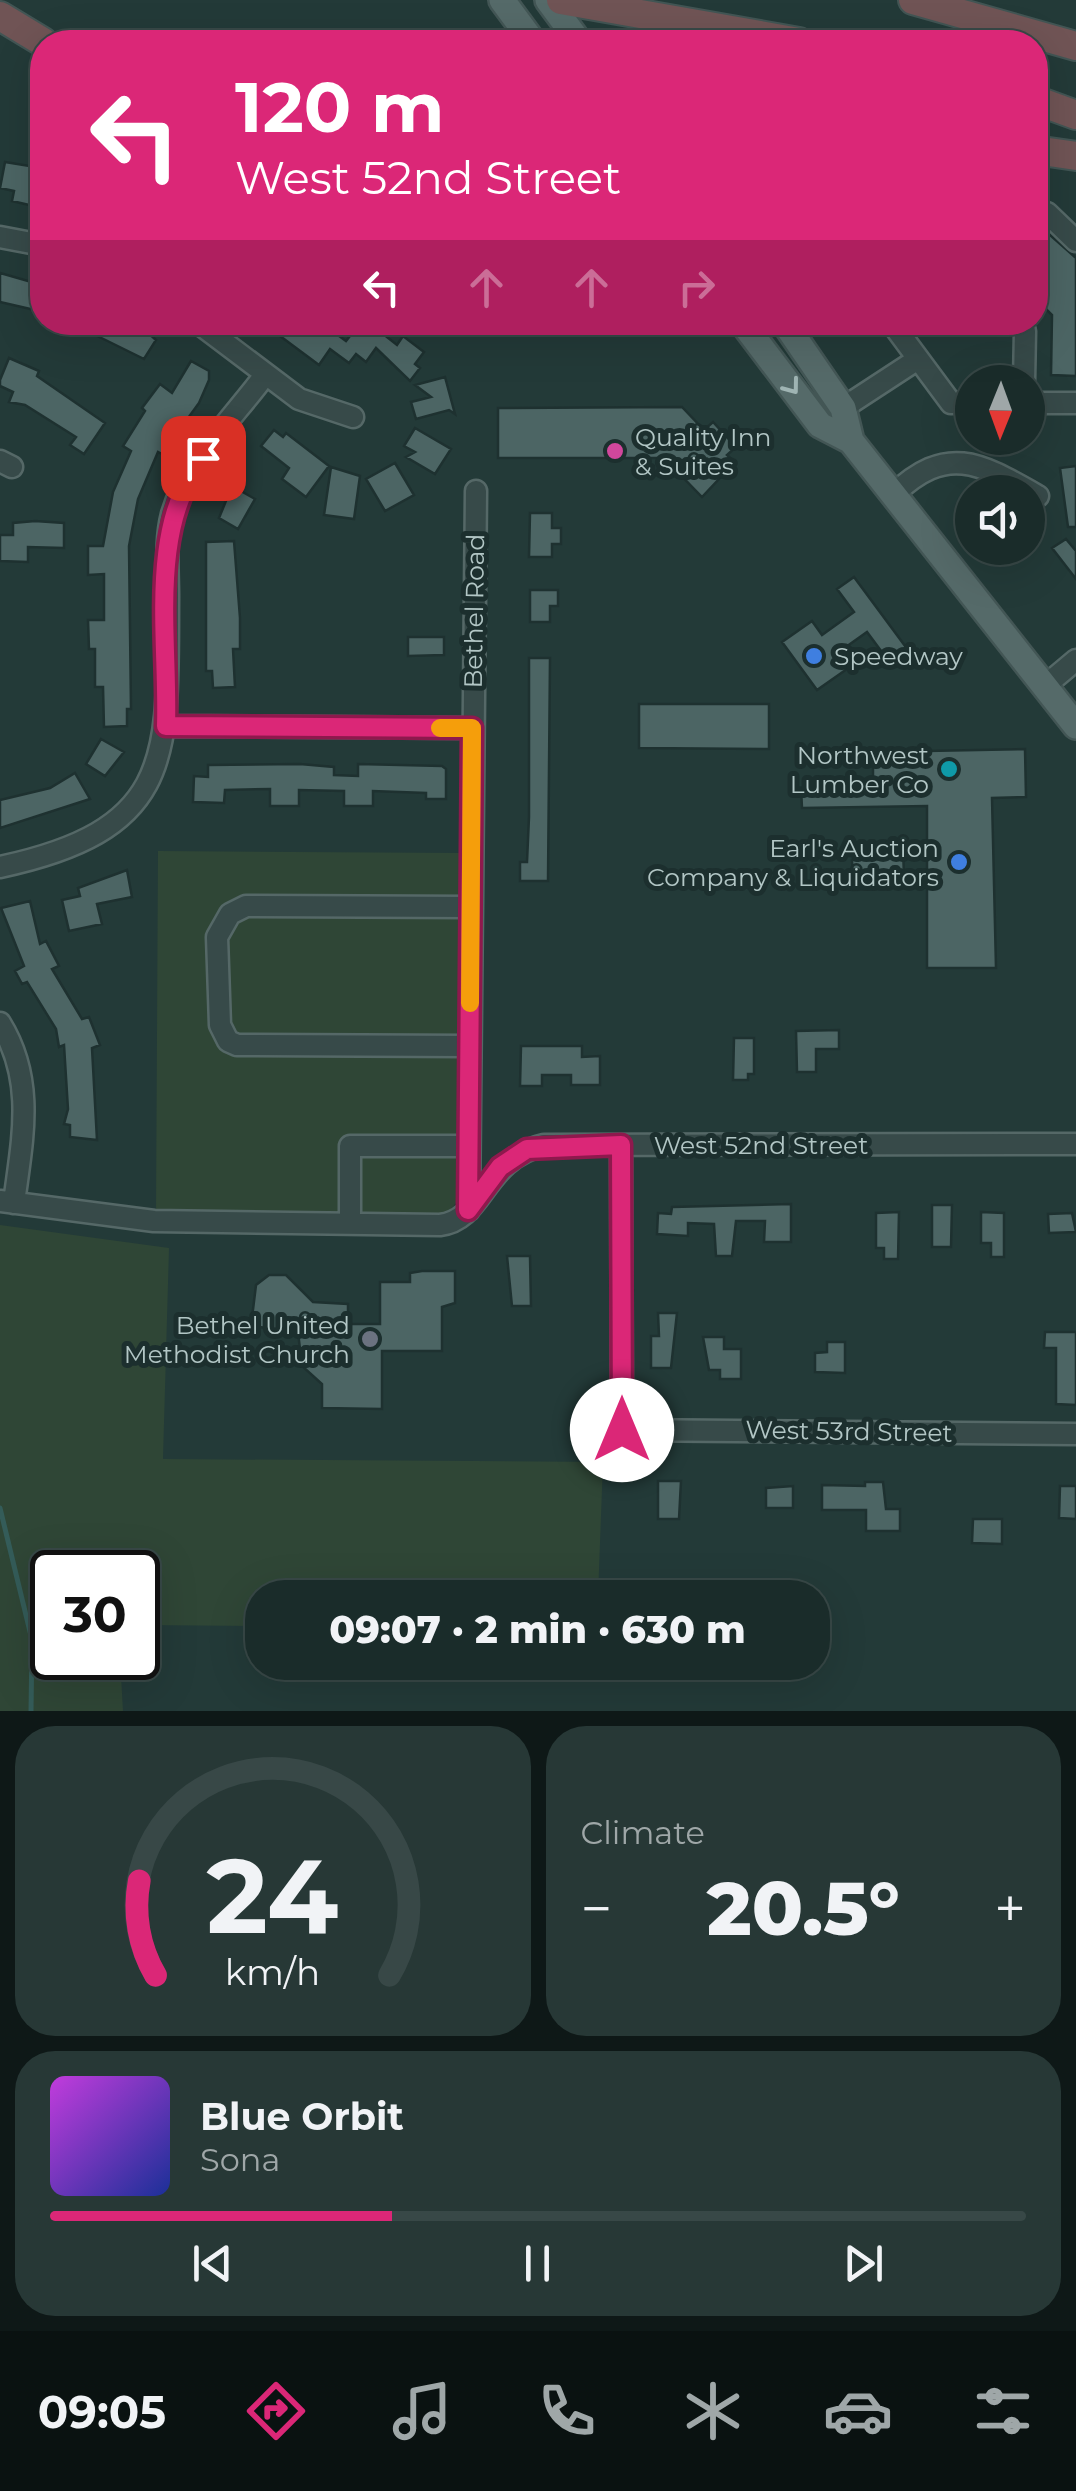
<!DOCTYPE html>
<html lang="en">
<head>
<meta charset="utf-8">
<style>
	body { margin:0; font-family:Montserrat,sans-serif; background:#273836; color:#f1f3f6; height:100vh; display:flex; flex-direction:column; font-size:38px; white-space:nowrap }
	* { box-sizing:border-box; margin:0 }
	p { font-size:32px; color:#9fa7a8 }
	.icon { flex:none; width:55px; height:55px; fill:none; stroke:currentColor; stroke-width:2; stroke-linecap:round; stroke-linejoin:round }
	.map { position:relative; height:1711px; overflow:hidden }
	.sheet { display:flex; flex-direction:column; gap:15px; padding:15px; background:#0e1817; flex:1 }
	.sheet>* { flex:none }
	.top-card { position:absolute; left:30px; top:30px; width:1018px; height:305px; border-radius:40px; box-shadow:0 10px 40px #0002,0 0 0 2px #384847; background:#db2777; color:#fff; overflow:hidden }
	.needle { width:65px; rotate:181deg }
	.fabs { position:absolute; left:955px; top:365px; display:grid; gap:20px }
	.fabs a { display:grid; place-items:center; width:90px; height:90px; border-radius:50%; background:#1a2c2a; box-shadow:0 10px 40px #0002,0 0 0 2px #384847; font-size:50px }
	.speed { position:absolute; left:30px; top:1550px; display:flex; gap:20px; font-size:50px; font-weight:700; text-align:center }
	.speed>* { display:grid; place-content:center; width:130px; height:130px; border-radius:50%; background:#1a2c2a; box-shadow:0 10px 40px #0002,0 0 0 2px #384847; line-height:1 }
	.speed .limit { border:5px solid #111; border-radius:15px; background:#fff; color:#111 }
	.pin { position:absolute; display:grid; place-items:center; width:85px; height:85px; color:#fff; margin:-42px; border-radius:20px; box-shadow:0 5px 15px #0006 }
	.me { position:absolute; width:110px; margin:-55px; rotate:0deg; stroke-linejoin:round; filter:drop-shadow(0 0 8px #0008) }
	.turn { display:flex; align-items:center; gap:35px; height:210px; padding:0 40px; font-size:45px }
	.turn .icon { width:130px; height:130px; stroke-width:2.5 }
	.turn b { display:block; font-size:70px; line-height:85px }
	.lanes { display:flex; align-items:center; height:95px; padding:0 40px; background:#0003; justify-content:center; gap:50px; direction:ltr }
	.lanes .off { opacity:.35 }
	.big { font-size:75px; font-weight:800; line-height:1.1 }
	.sheet .tile { flex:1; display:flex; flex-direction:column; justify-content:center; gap:15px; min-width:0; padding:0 35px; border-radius:40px; background:#273836 }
	.sheet .dial { align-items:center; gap:0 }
	.dial svg { height:260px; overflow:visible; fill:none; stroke:#384847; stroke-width:7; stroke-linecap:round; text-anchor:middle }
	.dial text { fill:#f1f3f6; stroke:none }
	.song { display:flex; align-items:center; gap:30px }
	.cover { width:120px; height:120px; border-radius:15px; background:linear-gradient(135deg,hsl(290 70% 55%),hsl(230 70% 35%)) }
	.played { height:10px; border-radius:5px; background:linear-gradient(90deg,#db2777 35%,#384847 35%) }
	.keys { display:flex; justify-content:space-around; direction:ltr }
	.heat { display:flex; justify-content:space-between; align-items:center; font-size:55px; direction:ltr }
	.sheet .tiles { flex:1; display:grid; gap:15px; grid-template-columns:1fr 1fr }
	.tile:last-child { grid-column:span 2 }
	.trip { position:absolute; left:245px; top:1580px; width:585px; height:100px; border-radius:40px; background:#1a2c2a; box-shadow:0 10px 40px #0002,0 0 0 2px #384847; font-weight:800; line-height:100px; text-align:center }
	.dock { display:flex; height:160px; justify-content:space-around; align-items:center; background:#0a1211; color:#9fa7a8 }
	.dock .icon { width:70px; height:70px }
	.dock .selected { color:#db2777 }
	.dock b { font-size:45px; color:#f1f3f6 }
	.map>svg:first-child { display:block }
	.green { fill:#2f4636 }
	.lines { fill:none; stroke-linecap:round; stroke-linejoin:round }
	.stream { stroke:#345c59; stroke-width:5 }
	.building { fill:#4c6564; stroke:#1e3130; stroke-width:2.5 }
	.minor-casing { stroke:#556867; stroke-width:25 }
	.major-casing { stroke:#435655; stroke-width:30 }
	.highway-casing { stroke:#425554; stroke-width:32 }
	.minor { stroke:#374a49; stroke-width:20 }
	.major { stroke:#556a69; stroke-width:25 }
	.highway { stroke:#705455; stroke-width:28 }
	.oneway { stroke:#9fb4b3 }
	.route-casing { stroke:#8e194d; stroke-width:25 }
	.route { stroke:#db2777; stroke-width:18 }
	.slow { stroke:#f59e0b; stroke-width:18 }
	.hotel-dot { fill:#d1479c; stroke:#1c2f2e; stroke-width:4 }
	.shop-dot { fill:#3f7fe0; stroke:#1c2f2e; stroke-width:4 }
	.culture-dot { fill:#0f9aa8; stroke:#1c2f2e; stroke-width:4 }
	.worship-dot { fill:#6b7280; stroke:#1c2f2e; stroke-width:4 }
	.labels { text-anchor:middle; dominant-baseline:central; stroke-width:10; stroke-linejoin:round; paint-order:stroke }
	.poi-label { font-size:25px; fill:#b2c6c5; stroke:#1c2f2e; text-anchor:end }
	.street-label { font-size:25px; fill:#b2c6c5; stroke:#1c2f2e }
</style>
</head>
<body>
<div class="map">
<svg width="1076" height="1711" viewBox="0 0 1076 1711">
	<rect width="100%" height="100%" fill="#233a38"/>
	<path class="green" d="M158 851 461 853 460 1198 446 1215 156 1213Z
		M0 1225 169 1248 163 1459 603 1462 598 1597 262 1598V1626L138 1625V1572H52V1658H120L123 1711H0Z"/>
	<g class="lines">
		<path class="stream" d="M0 1508 32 1640 31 1711"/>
	</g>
	<path class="building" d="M5 162 42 168V208L12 201 14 191 0 188Z
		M1035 227H1041L1076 258V376L1051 375 1052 315 1035 298Z
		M0 273 42 285 39 311 0 302Z
		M69 322H119L141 333 144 329 156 340 144 359Z
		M284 322H320L346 341 361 322H368L397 345 403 336 424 352 415 364 420 368 410 381 376 348 366 362 356 354 349 363 330 349 319 365 276 333Z
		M9 358 39 371 37 376 105 423 84 454 70 445 76 437 25 405 9 402 13 392 0 386V380Z
		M191 361 209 371V380L199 403 162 454 158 452 138 499 129 546 131 709H127V726L104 727 103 687H95V649H89L88 620H104V574L88 575V546H103L113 492 131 451 123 446 145 411 142 408 160 384 172 393Z
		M445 377 455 414 449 410 416 419 411 402 431 397 415 385Z
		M682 407 704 430 713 422 736 447 727 455 735 462 702 497 664 458H498V408Z
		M415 428 451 449 435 474 406 457 415 452 404 446Z
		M274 430 283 437 286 433 329 466 306 497 282 479 289 468 261 446Z
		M395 463 414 495 385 511 366 479Z
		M1076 466V527H1068L1060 468Z
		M331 467 360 476 354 519 324 515Z
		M232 486 255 499 238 529 219 518Z
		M530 513H552V528H561V544H552V557H529Z
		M35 521 64 523V548L28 547V562L0 561V535H13V523Z
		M1066 539 1076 551V579L1052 548Z
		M234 541 240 618V649H233L235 687 213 688 212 671H206V542Z
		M854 577 908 650 890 663 867 632 836 654 847 669 817 690 782 642 812 621 822 635 854 612 837 589Z
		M530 590H558V606H550V622H530Z
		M408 637H444V655L408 656Z
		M529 658H550L548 881H520V862H527L529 817Z
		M639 704H769V749L639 748Z
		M101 739 124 752 105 776 86 764Z
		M1025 749 1026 797 992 798 996 968H927V806L802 808 801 788 873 787V752Z
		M300 764 334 767V775L358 776V764L442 766 446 769V799H426V793L373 791V806H344V791L299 790V806H270V789L225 790 224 803 193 802 194 776 208 777V765Z
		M75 773 90 799 0 828V800L50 788Z
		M886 849H903L904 876H887V889L853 890 852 860 886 859Z
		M127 870 132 897 97 904 102 924 69 931 62 900 80 896 78 888Z
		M30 901 40 944 46 941 59 966 52 969 82 1019 89 1017 100 1045 92 1048 97 1140 70 1137V1125L64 1124 68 1109 64 1045 59 1047 56 1029 27 982 22 984 15 971 24 966 1 908Z
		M839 1030V1049H816V1072H797L796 1031Z
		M734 1038H754V1074H748V1080H733Z
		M521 1046H582V1057L600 1056V1085H571V1075H542V1086H520Z
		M791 1204V1242H764L765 1221H736L732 1256H716L714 1224 688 1223V1236L657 1234 658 1213 671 1214 672 1207Z
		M932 1205H952L951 1247H932Z
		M899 1212 898 1259H884V1248H876V1213Z
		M981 1212 1004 1213V1257H991V1243H981Z
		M1072 1213 1076 1232 1049 1233 1048 1214Z
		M507 1256H530L531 1306H512Z
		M422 1271H455V1303L442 1307V1351H382V1409L322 1408V1384L302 1366 298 1332 251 1326 256 1285 269 1275H286L313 1302 348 1304V1324H380V1282H410V1273Z
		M658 1313H677L671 1368H651V1336H659Z
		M1045 1332H1076V1405L1056 1404V1348H1044Z
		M703 1337H724V1349H741V1379H720V1370H709Z
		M827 1342H845V1373L815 1372V1353L827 1352Z
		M658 1481H681L679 1519H658Z
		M865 1482H883L886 1509H900V1531H866V1510H822V1485L865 1486Z
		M793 1486V1508H766V1488Z
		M1060 1486H1076V1519L1059 1518Z
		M973 1519H1002V1544L972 1543Z"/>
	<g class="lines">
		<g class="minor-casing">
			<path id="minor" d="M1035 213H1047L1076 241
				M0 237 42 245
				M197 322 299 399 353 417
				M891 322 951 403 972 402
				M1019 322 1025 331 1024 382
				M1028 403H1076
				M843 408 918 359
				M0 461 12 467
				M893 495C947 443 980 463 1038 496
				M1045 686 1076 660
				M166 726 472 728
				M0 867C178 829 167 754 168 597 168 570 165 541 172 514 186 463 234 417 265 375
				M0 1023C36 1081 22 1140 14 1203
				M469 1046 237 1045 228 1041 220 1025 217 937 230 914 246 906 471 907
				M621 1145 622 1430 1076 1434
				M0 1201 154 1221 440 1225C484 1220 483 1159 544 1145L1076 1144
				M469 1210 476 491
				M350 1224V1146H468"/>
		</g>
		<g class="major-casing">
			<path id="major" d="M502 0 533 42
				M548 0 579 42
				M742 322 820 425 851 441 1076 726
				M784 322 843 408 851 441"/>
		</g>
		<g class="highway-casing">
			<path id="highway" d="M561 0 799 42
				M913 0 1076 46
				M0 16 43 42
				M1035 100 1076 115
				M1035 150 1076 156"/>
		</g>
		<use href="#minor" class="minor"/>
		<use href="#major" class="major"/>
		<use href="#highway" class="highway"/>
	</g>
	<defs><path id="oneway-chevron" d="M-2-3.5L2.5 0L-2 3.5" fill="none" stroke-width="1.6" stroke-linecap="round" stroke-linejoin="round" transform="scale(2.5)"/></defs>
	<use class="oneway" href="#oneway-chevron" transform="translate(792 387) rotate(53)"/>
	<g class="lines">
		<g class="route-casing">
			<path id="route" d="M203 458C147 528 169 640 166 726L472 728 468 1210 500 1167 527 1149 621 1145 622 1430"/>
		</g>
		<use href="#route" class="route"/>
		<path class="slow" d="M440 728H472L470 1003"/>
	</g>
	<circle class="hotel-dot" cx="615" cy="451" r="10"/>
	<g class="shop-dot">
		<circle cx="814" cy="656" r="10"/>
		<circle cx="959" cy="862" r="10"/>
	</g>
	<circle class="culture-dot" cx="949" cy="769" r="10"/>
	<circle class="worship-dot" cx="370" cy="1339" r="10"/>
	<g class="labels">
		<g class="poi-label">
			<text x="635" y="437" text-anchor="start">Quality Inn<tspan x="635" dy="29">&amp; Suites</tspan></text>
			<text x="834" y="656" text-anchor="start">Speedway</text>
			<text x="929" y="755">Northwest<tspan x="929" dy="29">Lumber Co</tspan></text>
			<text x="939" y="848">Earl's Auction<tspan x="939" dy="29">Company &amp; Liquidators</tspan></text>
			<text x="350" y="1325">Bethel United<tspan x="350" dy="29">Methodist Church</tspan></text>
		</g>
		<g class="street-label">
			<text transform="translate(474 611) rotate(-89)">Bethel Road</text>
			<text x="761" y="1145">West 52nd Street</text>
			<text transform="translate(849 1431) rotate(1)">West 53rd Street</text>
		</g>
	</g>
</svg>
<div class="fabs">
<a><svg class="needle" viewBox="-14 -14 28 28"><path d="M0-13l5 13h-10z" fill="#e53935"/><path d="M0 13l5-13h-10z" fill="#9fa7a8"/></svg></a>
<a><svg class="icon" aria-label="sound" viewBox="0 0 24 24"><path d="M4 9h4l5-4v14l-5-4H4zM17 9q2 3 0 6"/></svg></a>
</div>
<div class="speed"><div class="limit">30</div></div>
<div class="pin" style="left:203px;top:458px;background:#d93025"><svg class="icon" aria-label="arrive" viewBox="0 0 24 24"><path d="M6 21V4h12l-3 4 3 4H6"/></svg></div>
<svg class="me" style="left:622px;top:1430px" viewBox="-20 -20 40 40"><circle r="19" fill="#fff"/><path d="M0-13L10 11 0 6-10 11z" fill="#db2777"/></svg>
<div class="trip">09:07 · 2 min · 630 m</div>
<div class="top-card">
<div class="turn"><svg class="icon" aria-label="left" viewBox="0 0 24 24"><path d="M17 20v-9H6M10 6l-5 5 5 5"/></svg><div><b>120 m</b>West 52nd Street</div></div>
<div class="lanes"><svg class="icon" aria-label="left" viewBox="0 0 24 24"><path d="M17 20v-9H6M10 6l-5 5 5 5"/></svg><svg class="icon off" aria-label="ahead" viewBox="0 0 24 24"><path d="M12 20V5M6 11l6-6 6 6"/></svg><svg class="icon off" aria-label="ahead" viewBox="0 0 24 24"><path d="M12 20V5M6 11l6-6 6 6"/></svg><svg class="icon off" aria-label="right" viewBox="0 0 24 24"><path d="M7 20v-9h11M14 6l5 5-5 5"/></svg></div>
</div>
</div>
<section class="sheet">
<div class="tiles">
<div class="tile dial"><svg viewBox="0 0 100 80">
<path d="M14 69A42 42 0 1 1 86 69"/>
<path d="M14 69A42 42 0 0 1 9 40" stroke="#db2777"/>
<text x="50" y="56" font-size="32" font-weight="700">24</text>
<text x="50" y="72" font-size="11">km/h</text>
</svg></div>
<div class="tile"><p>Climate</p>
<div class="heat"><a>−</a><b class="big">20.5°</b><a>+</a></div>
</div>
<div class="tile">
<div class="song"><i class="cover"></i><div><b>Blue Orbit</b><p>Sona</p></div></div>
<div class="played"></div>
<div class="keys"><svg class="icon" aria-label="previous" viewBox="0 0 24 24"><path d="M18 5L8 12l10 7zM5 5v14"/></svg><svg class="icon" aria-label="pause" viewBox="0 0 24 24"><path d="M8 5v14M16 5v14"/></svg><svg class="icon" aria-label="next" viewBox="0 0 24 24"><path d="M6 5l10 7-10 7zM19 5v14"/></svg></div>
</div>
</div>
</section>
<nav class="dock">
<b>09:05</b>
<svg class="icon selected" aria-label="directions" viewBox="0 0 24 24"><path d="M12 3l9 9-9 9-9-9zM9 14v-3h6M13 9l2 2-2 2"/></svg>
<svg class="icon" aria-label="music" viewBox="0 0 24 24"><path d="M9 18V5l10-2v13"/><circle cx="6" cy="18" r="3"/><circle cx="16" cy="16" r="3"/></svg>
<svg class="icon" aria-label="phone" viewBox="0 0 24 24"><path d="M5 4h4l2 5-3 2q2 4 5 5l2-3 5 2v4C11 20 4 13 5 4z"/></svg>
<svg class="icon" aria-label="climate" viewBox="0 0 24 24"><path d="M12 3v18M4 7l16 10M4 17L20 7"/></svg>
<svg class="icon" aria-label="car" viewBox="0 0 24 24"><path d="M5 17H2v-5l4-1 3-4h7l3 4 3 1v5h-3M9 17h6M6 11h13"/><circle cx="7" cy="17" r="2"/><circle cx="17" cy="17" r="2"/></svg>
<svg class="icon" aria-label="filters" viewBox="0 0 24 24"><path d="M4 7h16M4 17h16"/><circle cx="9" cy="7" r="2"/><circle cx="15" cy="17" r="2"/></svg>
</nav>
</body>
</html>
